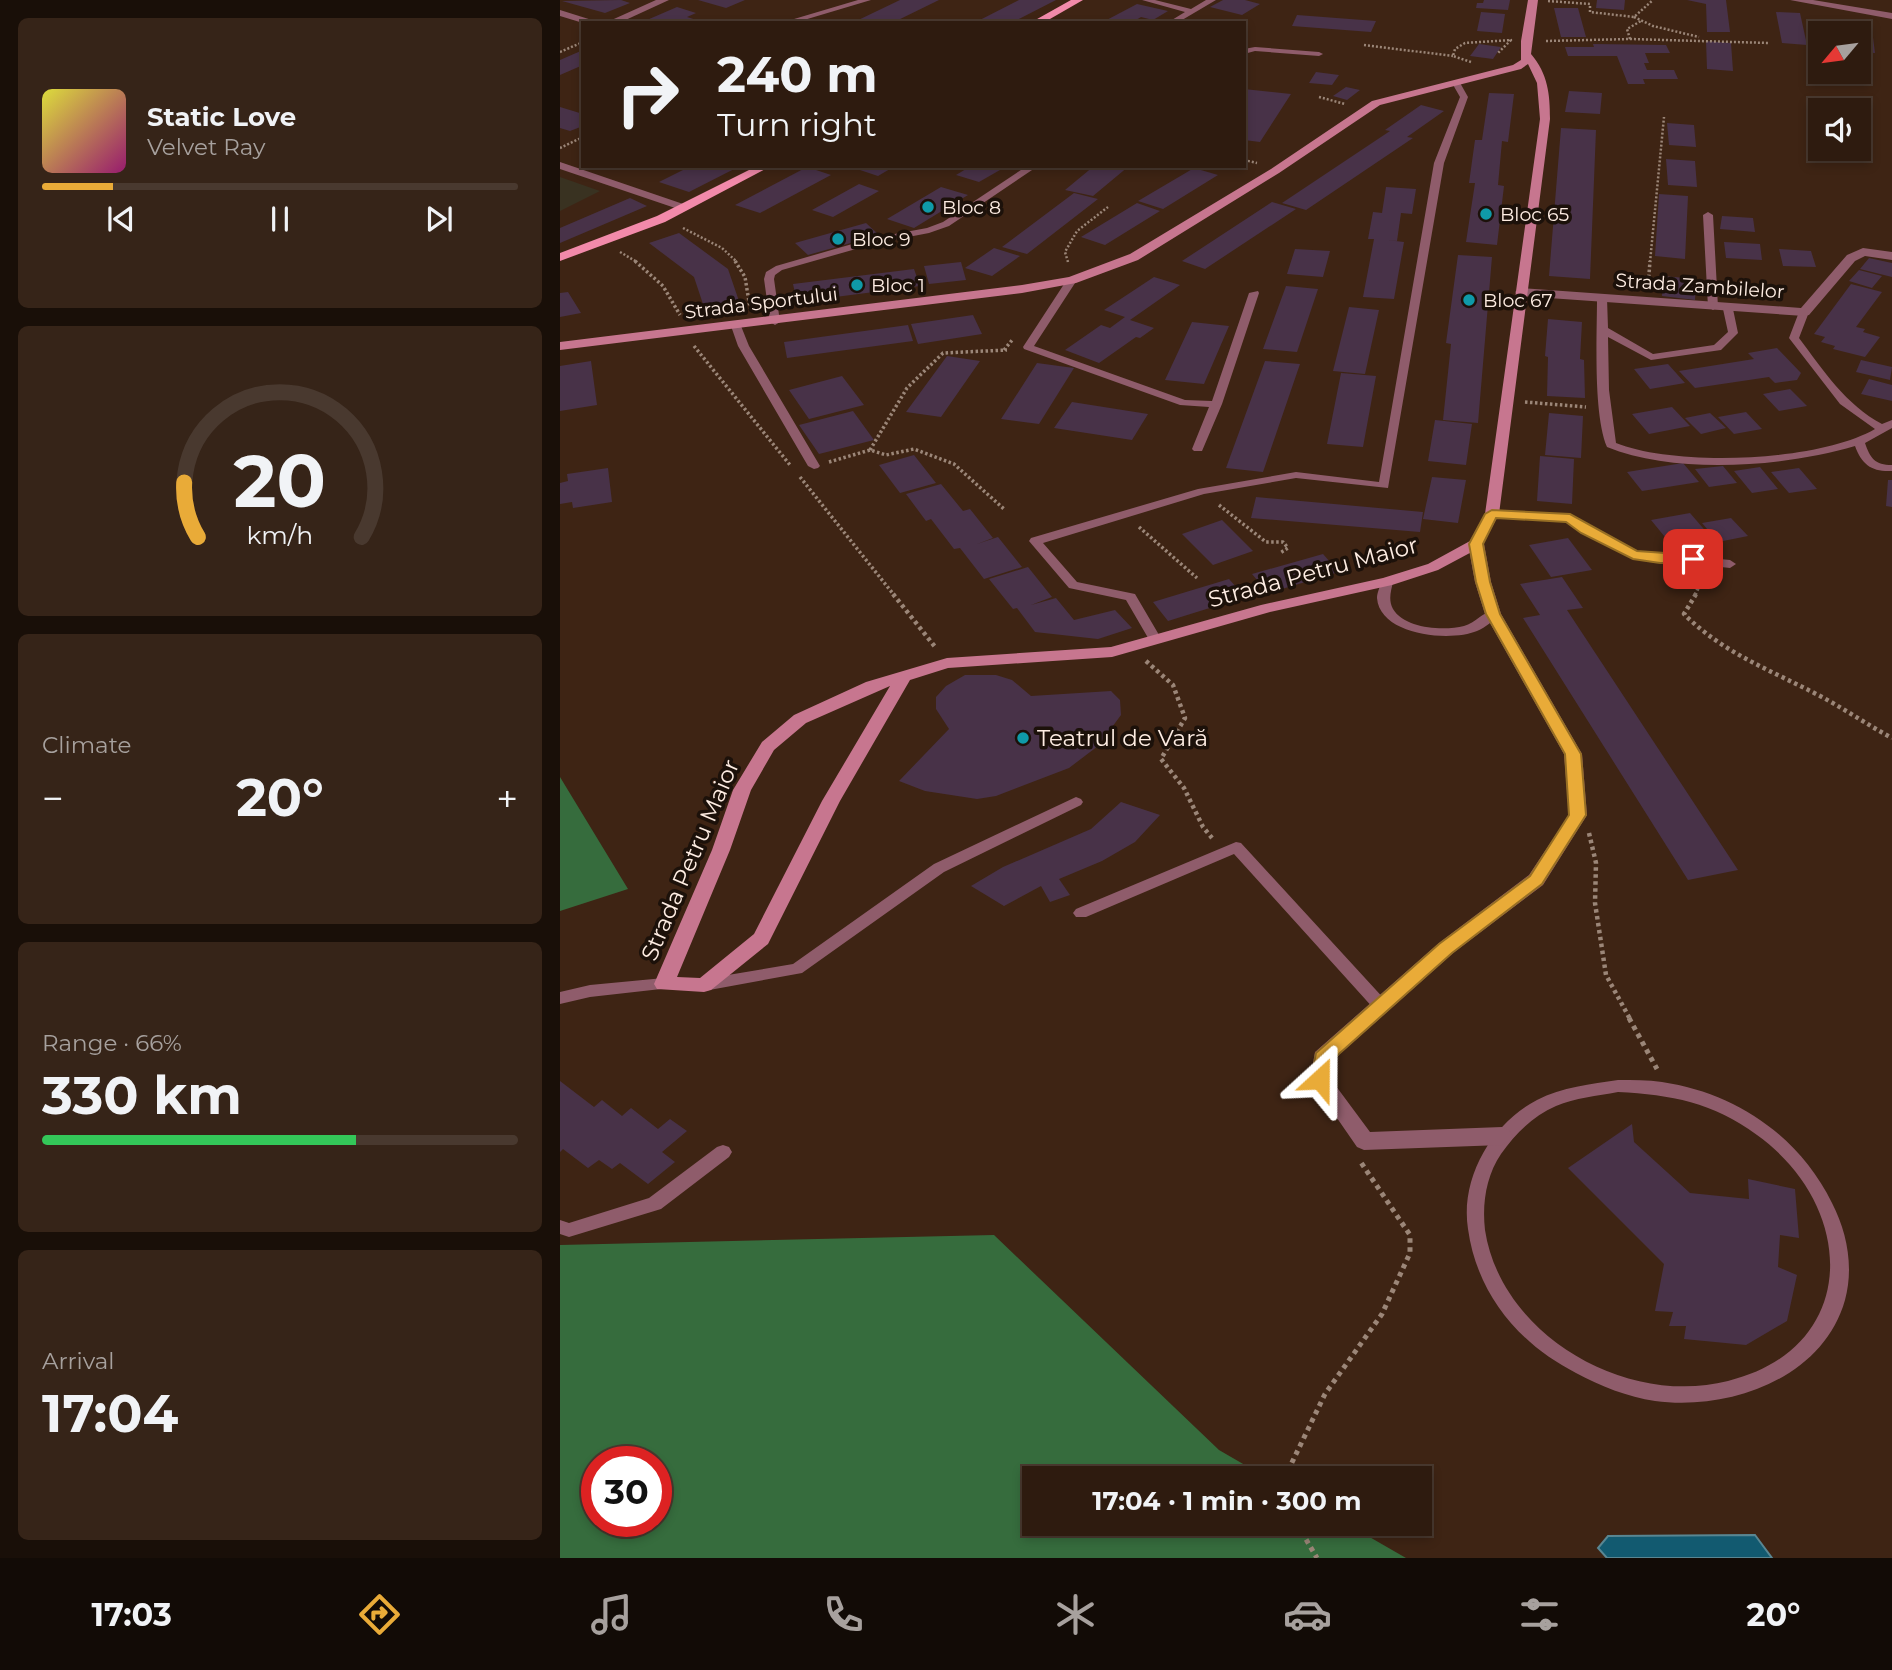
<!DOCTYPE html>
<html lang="en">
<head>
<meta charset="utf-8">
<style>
	body { margin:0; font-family:Montserrat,sans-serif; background:#362418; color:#f1f3f6; height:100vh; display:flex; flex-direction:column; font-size:26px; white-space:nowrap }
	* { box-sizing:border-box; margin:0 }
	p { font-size:23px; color:#a7a19e }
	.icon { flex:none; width:38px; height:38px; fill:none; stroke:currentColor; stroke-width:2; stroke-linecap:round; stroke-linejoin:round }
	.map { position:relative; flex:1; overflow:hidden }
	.drawer { display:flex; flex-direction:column; gap:18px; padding:18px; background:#190f08; width:560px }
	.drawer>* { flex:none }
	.top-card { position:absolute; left:21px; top:21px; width:665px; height:147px; border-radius:0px; box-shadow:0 4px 10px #0003,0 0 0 2px #49392f; background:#2e1b0f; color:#f1f3f6; overflow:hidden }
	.needle { width:46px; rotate:241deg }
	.controls { position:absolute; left:1248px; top:21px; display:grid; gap:14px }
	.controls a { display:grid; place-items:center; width:63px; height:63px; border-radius:0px; background:#2e1b0f; box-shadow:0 4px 10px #0003,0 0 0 2px #49392f; font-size:35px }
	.speed { position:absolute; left:21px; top:1446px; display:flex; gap:14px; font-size:35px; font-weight:700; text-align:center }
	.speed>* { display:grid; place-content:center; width:91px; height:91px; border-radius:50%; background:#2e1b0f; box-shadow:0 4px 10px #0003,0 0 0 2px #49392f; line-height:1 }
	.speed .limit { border:10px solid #d22; background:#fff; color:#111 }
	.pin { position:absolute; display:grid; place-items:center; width:60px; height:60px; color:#fff; margin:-30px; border-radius:14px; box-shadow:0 4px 10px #0006 }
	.me { position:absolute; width:77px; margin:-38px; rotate:24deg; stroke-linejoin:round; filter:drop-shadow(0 0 5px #0008) }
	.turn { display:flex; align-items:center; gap:24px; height:147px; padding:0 21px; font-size:32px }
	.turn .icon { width:91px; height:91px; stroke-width:2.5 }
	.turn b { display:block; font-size:49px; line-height:60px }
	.big { font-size:52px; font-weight:700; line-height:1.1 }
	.drawer .card { flex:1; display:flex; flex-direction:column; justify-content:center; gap:10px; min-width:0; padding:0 24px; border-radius:10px; background:#362418 }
	.drawer .dial { align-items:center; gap:0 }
	.dial svg { height:182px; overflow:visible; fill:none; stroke:#49392f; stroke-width:7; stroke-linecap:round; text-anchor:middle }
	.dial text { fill:#f1f3f6; stroke:none }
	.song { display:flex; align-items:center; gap:21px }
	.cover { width:84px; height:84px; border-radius:10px; background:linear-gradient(135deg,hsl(60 70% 55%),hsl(320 70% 35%)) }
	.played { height:7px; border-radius:4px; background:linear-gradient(90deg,#e9ab38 15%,#49392f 15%) }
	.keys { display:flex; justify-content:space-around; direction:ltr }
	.heat { display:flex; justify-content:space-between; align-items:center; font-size:38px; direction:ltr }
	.charge { height:10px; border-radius:5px; background:linear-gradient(90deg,#34c759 66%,#49392f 0) }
	.trip { position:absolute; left:462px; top:1466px; width:410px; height:70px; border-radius:0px; background:#2e1b0f; box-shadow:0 4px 10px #0003,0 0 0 2px #49392f; font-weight:700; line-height:70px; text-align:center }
	.tabs { display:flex; height:112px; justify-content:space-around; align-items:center; background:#120b06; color:#a7a19e }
	.tabs .icon { width:49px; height:49px }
	.tabs .on { color:#e9ab38 }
	.tabs b { font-size:32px; color:#f1f3f6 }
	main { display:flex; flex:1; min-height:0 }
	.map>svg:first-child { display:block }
	.education { fill:#393221 }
	.forest { fill:#366c3d; fill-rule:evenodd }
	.water { fill:#125a70; stroke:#598692; stroke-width:2 }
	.building { fill:#483248 }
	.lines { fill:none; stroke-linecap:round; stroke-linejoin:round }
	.path-far3 { stroke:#9b8678; stroke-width:2.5; stroke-dasharray:2 2; stroke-linecap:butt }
	.path-far2 { stroke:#9b8678; stroke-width:3.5; stroke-dasharray:2.5 2.5; stroke-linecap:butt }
	.path-far1 { stroke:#9b8678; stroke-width:4.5; stroke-dasharray:3.5 3.5; stroke-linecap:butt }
	.path { stroke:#9b8678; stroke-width:5; stroke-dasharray:4.5 4.5; stroke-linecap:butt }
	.lane { fill:#8f5c6b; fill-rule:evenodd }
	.street { fill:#8f5c6b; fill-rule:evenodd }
	.secondary { fill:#c7768f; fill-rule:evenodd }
	.primary { fill:#f28aaa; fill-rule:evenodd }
	.route { fill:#e9ab38; stroke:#976f24; stroke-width:2 }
	.culture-dot { fill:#0f9aa8; stroke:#1c110a; stroke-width:2.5 }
	.labels { text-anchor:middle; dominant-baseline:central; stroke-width:7; stroke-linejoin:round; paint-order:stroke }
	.far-poi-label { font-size:19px; fill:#feede3; stroke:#1c110a; text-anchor:start }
	.far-street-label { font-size:19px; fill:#feede3; stroke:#1c110a }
	.street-label { font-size:23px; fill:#feede3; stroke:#1c110a }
	.poi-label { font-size:23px; fill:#feede3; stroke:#1c110a; text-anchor:start }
</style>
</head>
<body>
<main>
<section class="drawer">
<div class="card">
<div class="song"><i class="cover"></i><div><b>Static Love</b><p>Velvet Ray</p></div></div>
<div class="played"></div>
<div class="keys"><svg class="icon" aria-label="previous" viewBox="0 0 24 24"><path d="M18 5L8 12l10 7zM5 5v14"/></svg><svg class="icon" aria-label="pause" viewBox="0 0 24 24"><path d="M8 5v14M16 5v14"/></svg><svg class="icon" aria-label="next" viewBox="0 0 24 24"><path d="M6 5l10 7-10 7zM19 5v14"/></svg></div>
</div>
<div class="card dial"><svg viewBox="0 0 100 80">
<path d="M14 69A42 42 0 1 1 86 69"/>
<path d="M14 69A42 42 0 0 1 8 45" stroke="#e9ab38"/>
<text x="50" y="56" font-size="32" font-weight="700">20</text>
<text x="50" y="72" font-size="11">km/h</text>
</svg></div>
<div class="card"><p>Climate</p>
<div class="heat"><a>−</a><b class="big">20°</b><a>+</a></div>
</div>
<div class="card"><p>Range · 66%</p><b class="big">330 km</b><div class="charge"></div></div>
<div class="card"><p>Arrival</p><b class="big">17:04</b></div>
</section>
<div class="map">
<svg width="1332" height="1558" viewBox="0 0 1332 1558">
	<rect width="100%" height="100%" fill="#3e2414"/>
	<path class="education" d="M0 177 40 191 0 211Z"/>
	<path class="forest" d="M0 777 68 889 0 911Z
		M434 1235 659 1450 709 1479H474V1524H787L846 1558H0V1245ZM37 1461H96V1521H37Z"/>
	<path class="water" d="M1195 1535 1212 1558H1047L1038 1548 1048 1536Z"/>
	<path class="building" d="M61 0 70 3 45 13 2 1Z
		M138 0H185L166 8Z
		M340 0H379L332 23H292Z
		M459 0H496L451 23H414Z
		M663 0H685L700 4 682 15 650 7Z
		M924 0H950L948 10 916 8 917 3H923Z
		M1037 0H1065L1064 10 1036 8Z
		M1127 0H1166L1170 32H1147L1146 4Z
		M577 4 608 11 593 20 581 17 571 23H541Z
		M117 7 136 13 127 17 146 23H80Z
		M994 8H1018L1026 37H1001Z
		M921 12 945 14 942 33 917 31Z
		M1216 12 1240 13 1247 45 1222 43Z
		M737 15 816 21 811 32 732 26Z
		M1287 20 1311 22 1315 53 1298 52V33H1289Z
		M1146 41 1171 43 1173 71 1147 69Z
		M919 44 941 47 933 59 910 56Z
		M1033 44 1106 45 1110 53H1085L1089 63H1084L1087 70H1114L1118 79H1083L1085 84H1068L1057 56H1008L1005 47H1034Z
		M23 50V65L0 75V60Z
		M756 72 779 75 772 85 749 83Z
		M786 87 800 90 787 100 773 96Z
		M684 89 731 94 700 142 684 140Z
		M1009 91 1042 93 1040 114 1005 112Z
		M929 93 954 94 948 142 942 141 938 185 944 186 937 245 906 242 915 183H909L915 140H922Z
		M861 105 884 111 847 137 853 138 746 210 722 203 830 131 825 130Z
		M0 107 23 114V126L10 131 0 128Z
		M1107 123 1134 125 1136 147 1109 145Z
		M1001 128 1036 130 1030 279 989 276Z
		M1106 159 1135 161 1137 187 1108 185Z
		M131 166H180L129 192 99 182Z
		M288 166H335L318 176Z
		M411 166H447L419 182 396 175Z
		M534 166H569L533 196 505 190Z
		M247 167 271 175 200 213 175 205Z
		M634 168 658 175 603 209 578 201Z
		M299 184 319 191 273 217 252 210Z
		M381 187 408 195 354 228 327 219Z
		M826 187 856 189 852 214 841 213 837 241 827 240 844 242 834 299 803 297 814 239H808L813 212 822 213Z
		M514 193 538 199 467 254 442 247Z
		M1099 194 1128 196 1125 259 1095 256Z
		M70 198 87 206 0 243V228Z
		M712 202 736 209 645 269 622 261Z
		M577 203 600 211 545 245 521 237Z
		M1162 216 1193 218 1195 232 1160 229Z
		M306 223 319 235 248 255 235 243Z
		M119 233 168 269 180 304 145 310 134 277 89 243Z
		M1164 242 1200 244 1202 260 1166 258Z
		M434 248 460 256 432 276 405 268Z
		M735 249 770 251 763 277 727 274Z
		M1219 249 1251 251 1256 267 1223 266Z
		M898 255 932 257 918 423 883 420 891 344 886 343Z
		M1309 258 1332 263V277L1300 269Z
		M401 262 406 280 369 284 364 266Z
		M354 269 360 286 237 302 233 284Z
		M1299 270 1322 276 1312 288 1289 281Z
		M1103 276 1136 279 1135 300 1102 296Z
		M594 277 620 285 570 320 594 328 580 338 576 337 539 363 505 350 541 325 550 328 565 317 544 310Z
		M1291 284 1322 292 1296 327 1305 329 1303 332 1320 337 1305 357 1273 349 1275 346 1261 342 1265 337 1254 334Z
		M726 286 758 289 737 352 703 349Z
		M8 292 21 313 0 317V293Z
		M789 307 819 310 805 374 773 371Z
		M413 315 422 334 358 344 351 324Z
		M988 319 1022 322 1020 359 1024 360 1025 398 987 396 988 357 985 356Z
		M632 322 669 326 644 384 605 380Z
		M348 325 353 341 227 358 224 342Z
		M1217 348 1241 373 1237 380 1215 383 1209 377 1135 388 1119 371 1194 359 1188 353Z
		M387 356 420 361 381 417 346 412Z
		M1301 360 1332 367 1330 380 1296 372Z
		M31 361 37 405 0 411V366Z
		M705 361 740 364 703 472 666 468Z
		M477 363 514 368 479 424 441 419Z
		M1108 364 1125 383 1090 389 1074 369Z
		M781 373 816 376 803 447 767 444Z
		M282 376 304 405 249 419 229 390Z
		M1309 379 1332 385V401L1301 394Z
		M1230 389 1247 406 1219 411 1203 394Z
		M512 402 588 414 572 440 494 428Z
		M1112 407 1130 426 1089 434 1072 414Z
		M293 411 314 440 259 454 239 425Z
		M1186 412 1202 429 1174 434 1158 417Z
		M989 413 1023 416 1021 458 985 455Z
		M1150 413 1166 428 1141 434 1125 418Z
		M875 420 912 424 906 465 868 461Z
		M354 455 376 483 340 493 319 465Z
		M980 456 1014 459 1012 504 977 501Z
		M1123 463 1139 482 1082 491 1067 472Z
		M1163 466 1177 483 1149 487 1135 469Z
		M1200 467 1218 489 1192 493 1174 471Z
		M48 468 52 502 13 508 12 502 0 504V483L8 481 7 474Z
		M1239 468 1257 489 1229 493 1211 472Z
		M872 477 906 480 898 523 863 519Z
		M1328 480H1332V507L1326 506Z
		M381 484 403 511 410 509 433 538 417 544 438 537 462 567 424 579 400 548 394 549 371 519 366 521 346 494Z
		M696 497 863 512 860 532 691 518Z
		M1130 513 1149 535 1109 542 1091 520Z
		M1171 518 1188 536 1158 542 1142 523Z
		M662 520 693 551 653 565 622 534Z
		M1008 538 1032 570 991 577 969 545Z
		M763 554 779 572 708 593 692 574Z
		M468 567 492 597 471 605 496 598 514 620 555 610 572 628 538 639 475 632 457 608 453 609 429 579Z
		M1002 577 1023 608 1007 610 1178 870 1128 880 963 618 980 615 960 584Z
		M669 579 685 597 608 621 593 602Z
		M405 675H436L452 680 471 696 551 691 560 700 561 715 538 746 509 768 436 796 417 799 365 791 339 781 389 729 376 709V697L386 686Z
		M561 802 600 815 575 842 542 861 499 879 510 895 490 902 481 886 444 906 411 886 443 867 531 829Z
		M0 1081 34 1107 42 1100 62 1116 71 1108 98 1129 110 1119 127 1131 102 1152 115 1162 88 1184 60 1163 52 1169 39 1160 28 1168 3 1149 0 1152Z
		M1072 1124 1074 1142 1130 1193 1189 1199 1188 1179 1235 1189 1239 1238 1220 1235 1218 1267 1237 1275 1227 1321 1186 1345 1124 1339 1126 1326H1109L1113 1312 1095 1311 1104 1264 1008 1168Z"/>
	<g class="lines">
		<path class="path-far3" d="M988 1 1030 4V12L1074 17 1093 0
			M1074 17 1093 26 1139 37
			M1070 39 1067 29 1081 21
			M986 41 1070 39 1209 43
			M804 45 893 56
			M0 52 23 42
			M911 62 893 56 895 49 905 43 951 40 937 54
			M759 97 785 104
			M0 148 23 137
			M684 160 697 163
			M123 228 162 248 177 262
			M60 252 77 262
			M508 262 505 252 517 231 548 207
			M1090 262 1104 117"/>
		<path class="path-far2" d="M75 261 103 286 120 315
			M175 261 185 277 190 308
			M1088 287 1090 261
			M134 346 230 465
			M444 350 453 339
			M965 402 1026 407
			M310 450 347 388 383 353 447 350
			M269 462 310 450 326 455 354 449 394 464 444 509
			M240 477 334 595
			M659 505 706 542H723L728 548 720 553
			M579 527 637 578
			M1135 595 1143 577"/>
		<path class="path-far1" d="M333 594 376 648
			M1136 594 1124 614C1164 654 1213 671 1262 697 1286 710 1308 725 1332 738
			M586 661 613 685 625 718 601 759 624 788 643 827 652 838
			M1029 833 1036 863 1035 903 1046 975 1070 1019"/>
		<path class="path" d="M1069 1018 1097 1069
			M724 1479 765 1394 822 1314 850 1253V1235L800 1161
			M737 1524 757 1558"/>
		<path class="lane" d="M298 0H311L234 23 224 22Z
			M582 0H595L631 9 646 0H656L617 23H607L625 12Z
			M695 47 759 52 763 54 759 56 695 51 684 54V49Z
			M896 80 899 81 908 97 884 163 828 488 736 478 644 494 483 543 517 582 575 594 602 640 601 643H591L566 600 509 588 469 541 471 538 638 489 736 472 819 482 874 163 900 97 892 83Z
			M467 166H478L389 226 369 233 317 243 222 270 215 275 214 279 220 322 215 325 210 322 204 279 206 272 216 266 313 238 367 228 383 222Z
			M1148 212 1153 215 1158 307 1153 310 1148 307 1143 215Z
			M512 277 517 280 474 346 625 400 652 401 689 293 698 291 699 293 662 404 642 451H634L632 449 649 407 620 405 464 349 463 347 508 278Z
			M1042 295 1047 298 1048 328 1093 354 1154 345 1168 332 1163 309 1168 306 1173 309 1178 333 1161 350 1091 360 1048 337 1049 390 1056 443C1116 467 1258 462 1315 429L1280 404 1229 338 1239 312 1244 309 1249 312 1239 338C1263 370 1286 405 1322 424L1332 420V428L1305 443C1310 458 1315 465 1332 465V471C1312 472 1302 465 1295 446 1224 467 1116 475 1047 447 1033 414 1037 337 1037 298Z
			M176 323 181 326 189 346 260 466 258 468 254 469 248 466 178 346 171 326Z
			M932 510 1010 514 1030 527 1077 551 1170 560 1176 564 1170 568 1070 557 1022 533 1007 521 928 517 926 514Z
			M827 578 833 582C831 591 828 600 833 609 845 629 884 631 904 626 916 623 925 609 937 611L939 614C933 621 926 627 917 631 891 642 820 636 817 598 817 593 820 587 821 582Z
			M516 797 521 799 523 802 521 805 384 872 242 973 144 991 138 989 136 985 138 981 144 979 233 964 374 864Z
			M676 842 681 843 827 1002 829 1006 827 1010 821 1012 815 1010 674 854 526 917H516L513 913 516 909Z
			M104 978 110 980 112 984 110 988 30 997 0 1004V992L30 985Z
			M1058 1080C1073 1080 1088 1080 1102 1082 1176 1093 1239 1136 1272 1203 1287 1232 1294 1267 1285 1300 1263 1379 1168 1411 1095 1401 1068 1397 1040 1386 1016 1373 959 1344 917 1294 908 1229 900 1178 932 1123 977 1100 1002 1087 1031 1084 1058 1080ZM1058 1092C1112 1095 1152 1102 1197 1135 1297 1207 1301 1348 1168 1381 1066 1407 941 1335 925 1230 922 1204 926 1176 941 1154 955 1134 973 1116 996 1106 1015 1098 1037 1096 1058 1092Z
			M163 1145 169 1147 172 1152 169 1157 101 1209 9 1237 0 1234V1220L9 1223 89 1198 157 1147Z"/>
		<path class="street" d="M96 0H109L59 23H45Z
			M1230 0H1253L1332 13V19Z
			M0 10 35 21 37 23H23L0 16Z
			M0 162 129 206 131 208 121 210 0 169Z
			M1303 248 1332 252V260L1305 256 1295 261 1249 315 1244 316 961 296 955 292 961 288 1241 308 1287 255Z
			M916 539 924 544 931 582 941 614 1022 754 1027 815 983 885 893 953 772 1061 770 1078 810 1132 942 1127 949 1130 953 1136 949 1142 942 1145 804 1150 797 1147 750 1079 755 1052 879 943 969 875 1009 815 1004 754 925 614 915 582 908 544Z"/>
		<path class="secondary" d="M968 0H978L971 54C988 74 990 94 990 119L939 514 921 547 878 570 832 585 710 612 552 657 388 668 350 680 280 801 208 944 151 990 144 992 97 989 94 984 152 850 173 790 202 742 234 715 306 682 387 658 551 647 701 605 823 578 868 564 910 541 925 514 980 119 977 83 968 64 961 69 820 105 719 173 578 260 516 283 462 293 0 350V342L462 285 509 277 570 254 711 169 812 101 953 65 961 60V41ZM330 686 262 801 194 934 140 978 117 977 170 850 191 790 214 750 246 723Z"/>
		<path class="primary" d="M511 0H523L483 23H470Z
			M197 166H211L105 222 0 261V253L97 216Z"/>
	</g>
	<path class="route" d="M932 510 1010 514 1077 551 1133 555 1140 559 1133 563H1100L1073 559 1021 533 1006 522 936 518 923 544 930 582 940 614 1021 754 1026 815 982 884 892 953 771 1061 767 1084 760 1086 753 1084 751 1079 756 1053 879 944 970 876 1009 815 1005 754 926 614 916 582 909 544 925 514Z"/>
	<g class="culture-dot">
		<circle cx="368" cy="207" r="7"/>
		<circle cx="926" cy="214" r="7"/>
		<circle cx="278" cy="239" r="7"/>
		<circle cx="297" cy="285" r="7"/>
		<circle cx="909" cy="300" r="7"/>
		<circle cx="463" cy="738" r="7"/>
	</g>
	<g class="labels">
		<g class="far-poi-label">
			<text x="382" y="207">Bloc 8</text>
			<text x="940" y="214">Bloc 65</text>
			<text x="292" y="239">Bloc 9</text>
			<text x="311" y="285">Bloc 1</text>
			<text x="923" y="300">Bloc 67</text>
		</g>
		<g class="far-street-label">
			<text transform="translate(1140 286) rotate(4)">Strada Zambilelor</text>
			<text transform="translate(201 303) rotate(-7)">Strada Sportului</text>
		</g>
		<g class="street-label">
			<text transform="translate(753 572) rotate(-15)">Strada Petru Maior</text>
			<text transform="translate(130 860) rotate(-67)">Strada Petru Maior</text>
		</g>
		<g class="poi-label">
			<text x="477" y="738">Teatrul de Vară</text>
		</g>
	</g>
</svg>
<div class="controls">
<a><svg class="needle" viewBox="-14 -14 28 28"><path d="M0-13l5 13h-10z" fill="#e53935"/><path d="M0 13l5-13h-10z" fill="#a7a19e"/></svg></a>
<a><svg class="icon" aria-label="sound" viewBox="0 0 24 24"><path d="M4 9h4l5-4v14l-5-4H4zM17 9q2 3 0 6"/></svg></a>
</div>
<div class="speed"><div class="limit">30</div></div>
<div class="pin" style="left:1133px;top:559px;background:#d93025"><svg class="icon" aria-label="arrive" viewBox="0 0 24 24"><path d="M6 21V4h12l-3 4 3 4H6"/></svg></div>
<svg class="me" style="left:760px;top:1079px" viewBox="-20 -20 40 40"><path d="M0-17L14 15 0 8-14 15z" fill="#e9ab38" stroke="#fff" stroke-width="4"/></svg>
<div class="trip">17:04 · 1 min · 300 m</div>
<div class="top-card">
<div class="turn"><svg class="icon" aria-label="right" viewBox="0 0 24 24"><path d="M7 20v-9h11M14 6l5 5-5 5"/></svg><div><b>240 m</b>Turn right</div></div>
</div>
</div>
</main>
<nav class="tabs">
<b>17:03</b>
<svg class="icon on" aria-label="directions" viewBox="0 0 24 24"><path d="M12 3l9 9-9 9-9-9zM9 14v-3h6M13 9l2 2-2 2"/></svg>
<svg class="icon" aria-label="music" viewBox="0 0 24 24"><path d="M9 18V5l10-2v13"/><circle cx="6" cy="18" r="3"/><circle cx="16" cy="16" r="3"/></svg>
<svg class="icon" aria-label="phone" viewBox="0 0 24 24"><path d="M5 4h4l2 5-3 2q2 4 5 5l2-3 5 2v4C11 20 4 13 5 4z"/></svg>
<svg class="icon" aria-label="climate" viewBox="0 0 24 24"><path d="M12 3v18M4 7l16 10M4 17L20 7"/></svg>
<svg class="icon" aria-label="car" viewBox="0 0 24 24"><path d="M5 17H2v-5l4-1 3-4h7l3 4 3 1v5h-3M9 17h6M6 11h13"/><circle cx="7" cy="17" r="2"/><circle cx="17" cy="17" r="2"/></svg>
<svg class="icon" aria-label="filters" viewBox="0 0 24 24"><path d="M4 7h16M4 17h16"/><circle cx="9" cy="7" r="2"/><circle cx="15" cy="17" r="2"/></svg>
<b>20°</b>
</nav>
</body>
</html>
